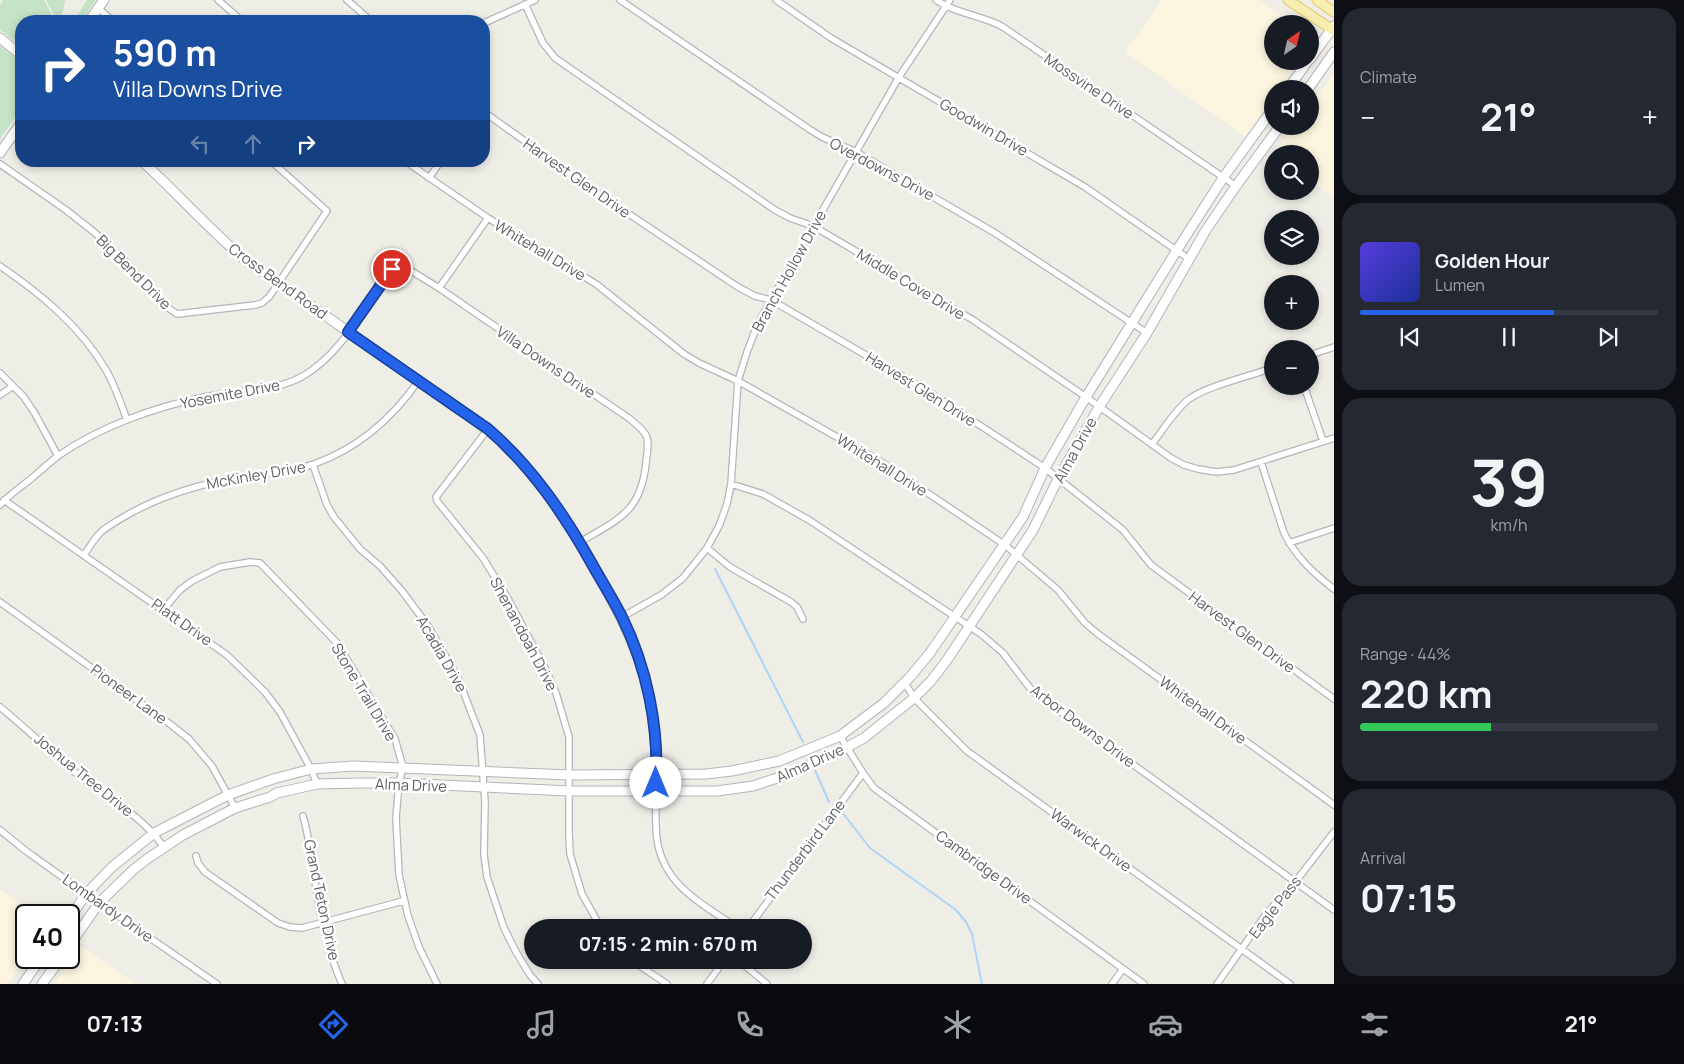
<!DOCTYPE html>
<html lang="en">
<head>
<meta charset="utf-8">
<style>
	body { margin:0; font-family:Manrope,sans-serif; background:#242831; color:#f1f3f6; height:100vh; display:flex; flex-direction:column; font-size:19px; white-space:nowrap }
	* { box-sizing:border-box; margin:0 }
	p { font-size:16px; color:#9ea1a6 }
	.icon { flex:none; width:28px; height:28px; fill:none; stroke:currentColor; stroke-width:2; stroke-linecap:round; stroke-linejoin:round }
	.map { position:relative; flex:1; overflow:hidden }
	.sheet { display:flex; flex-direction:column; gap:8px; padding:8px; background:#0d0f14; width:350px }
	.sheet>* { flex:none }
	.banner { position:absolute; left:15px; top:15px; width:475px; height:152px; border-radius:20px; box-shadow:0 2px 8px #0003; background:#1a4fa0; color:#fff; overflow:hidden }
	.needle { width:32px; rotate:34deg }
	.tools { position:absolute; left:1264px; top:15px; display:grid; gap:10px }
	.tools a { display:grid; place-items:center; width:55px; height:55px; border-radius:50%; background:#171b24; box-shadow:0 2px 8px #0003; font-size:25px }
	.speed { position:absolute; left:15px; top:904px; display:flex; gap:10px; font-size:25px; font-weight:700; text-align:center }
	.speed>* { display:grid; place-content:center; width:65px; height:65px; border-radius:50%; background:#171b24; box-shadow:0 2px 8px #0003; line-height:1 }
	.speed .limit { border:2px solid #111; border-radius:8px; background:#fff; color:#111 }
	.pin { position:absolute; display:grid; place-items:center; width:42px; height:42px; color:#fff; margin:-21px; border:2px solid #fff; border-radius:50%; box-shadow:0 1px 5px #0007 }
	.me { position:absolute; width:55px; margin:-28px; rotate:0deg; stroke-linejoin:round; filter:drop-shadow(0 0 4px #0008) }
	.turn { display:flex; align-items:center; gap:18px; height:105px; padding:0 15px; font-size:22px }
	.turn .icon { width:65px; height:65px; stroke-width:2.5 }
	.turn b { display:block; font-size:35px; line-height:42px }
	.lanes { display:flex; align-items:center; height:48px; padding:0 15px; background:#0003; justify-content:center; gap:25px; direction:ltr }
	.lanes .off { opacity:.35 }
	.big { font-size:38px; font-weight:700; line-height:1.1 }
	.sheet .widget { flex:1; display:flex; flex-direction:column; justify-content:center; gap:8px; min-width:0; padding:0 18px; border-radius:20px; background:#242831 }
	.sheet .dial { align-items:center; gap:0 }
	.dial b { font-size:65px; line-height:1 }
	.song { display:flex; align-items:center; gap:15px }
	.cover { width:60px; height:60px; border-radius:8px; background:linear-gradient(135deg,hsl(250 70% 55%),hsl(230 70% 35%)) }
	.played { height:5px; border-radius:2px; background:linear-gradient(90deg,#2563eb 65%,#363941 65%) }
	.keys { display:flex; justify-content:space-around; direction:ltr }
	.heat { display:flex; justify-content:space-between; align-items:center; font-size:28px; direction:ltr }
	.charge { height:8px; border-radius:4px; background:linear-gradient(90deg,#34c759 44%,#363941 0) }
	.trip { position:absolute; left:524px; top:919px; width:288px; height:50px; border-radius:25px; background:#171b24; box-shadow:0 2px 8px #0003; font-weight:700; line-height:50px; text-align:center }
	.tab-bar { display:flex; height:80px; justify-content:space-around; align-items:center; background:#090b0e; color:#9ea1a6 }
	.tab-bar .icon { width:35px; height:35px }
	.tab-bar .selected { color:#2563eb }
	.tab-bar b { font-size:22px; color:#f1f3f6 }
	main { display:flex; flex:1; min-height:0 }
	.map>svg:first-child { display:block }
	.commercial { fill:#fbf5df }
	.green { fill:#c5e3c6 }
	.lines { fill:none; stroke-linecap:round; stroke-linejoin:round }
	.stream { stroke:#aed4f7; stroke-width:2 }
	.street-casing { stroke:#b3b6b9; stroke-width:8 }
	.secondary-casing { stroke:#b2b5b9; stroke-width:11 }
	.primary-casing { stroke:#e4c66a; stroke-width:11 }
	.street { stroke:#fff; stroke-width:5.5 }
	.secondary { stroke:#fff; stroke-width:9 }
	.primary { stroke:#f7efb2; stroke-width:9 }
	.route-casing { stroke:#184099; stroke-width:12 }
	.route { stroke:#2563eb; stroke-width:9 }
	.labels { text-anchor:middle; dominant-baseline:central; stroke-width:5; stroke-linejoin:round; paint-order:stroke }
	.street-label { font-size:15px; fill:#5e6165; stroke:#fff }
</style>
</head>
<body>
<main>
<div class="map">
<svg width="1334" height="984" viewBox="0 0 1334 984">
	<rect width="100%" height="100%" fill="#eeede6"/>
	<path class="commercial" d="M1162 0H1260L1294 24H1272V61H1299L1280 89H1272V99L1245 137 1125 52Z
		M1334 73V198L1310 180V154L1274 153 1294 126H1310V105Z
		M0 890 36 915H26L27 958 8 984H0Z
		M80 946 136 984H54Z"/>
	<path class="green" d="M3 0H44L55 21H21V45L0 30V5Z
		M46 0H65L63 11 57 20Z
		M87 0H96L81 21H73L70 16 72 15 75 19Z
		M0 46 21 63V108L0 139Z"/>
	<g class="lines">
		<path class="stream" d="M715 569 803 742
			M815 770 829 802
			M842 812 870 848 956 910 966 922 972 934 982 984"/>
		<g class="street-casing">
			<path id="street" d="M218 0 242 21
				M347 0 371 21
				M620 0 809 129 822 137 856 152 995 233 1147 333
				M776 0 831 38 1085 187 1189 259
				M936 0C956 14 982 15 1003 27L1236 186
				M525 4 543 43 555 58 775 210 790 218 813 226 973 320 1086 397 1171 458 1184 465 1198 469 1216 472 1234 470 1334 438
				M98 8 113 21
				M484 23 535 0
				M484 112 599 194 738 287 755 296 771 300 926 390 1045 468 1123 530 1151 565 1334 699
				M405 161 488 218 596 284 684 354 699 363 738 381 883 463 1005 545 1058 590 1085 623 1098 634 1334 805
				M0 164 66 210 94 232 127 263 161 303 177 314 255 305 262 303 269 297 327 211 271 161
				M429 178 441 161
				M0 266C41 294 81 327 106 370 115 386 121 403 127 420
				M439 288 488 218
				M1310 355 1334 347
				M0 373 23 396 34 412 58 456
				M1304 386 1323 441
				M0 395 13 386
				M488 429 436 497 437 501 483 558 507 597 546 670 556 693 569 737V833L570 854 582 894 601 928
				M1152 444C1164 429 1174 411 1189 399 1207 386 1250 376 1272 368
				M1261 462 1284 533C1296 557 1313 573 1334 589
				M313 465 327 505 334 517 360 549 380 566 402 591 428 626 458 678 480 735 485 802 484 855 487 877 504 928 516 952 530 975 538 984
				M731 484 763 494 809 520 981 634 1003 653 1033 692 1334 910
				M4 500 227 655 265 692 280 712 311 769 317 784
				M0 505C9 495 21 487 32 478 40 471 49 463 58 456 99 427 155 407 204 397 237 390 273 393 303 376 345 352 367 300 397 263L400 264 439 288 630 419C651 436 649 437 646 463 641 512 619 519 580 542
				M1289 543 1334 528
				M707 548 730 567 791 602 797 607 803 619
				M84 555C89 548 94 539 100 533 106 527 114 523 122 518 160 495 203 483 247 476 270 473 292 472 314 464 359 448 392 419 419 380
				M0 602 170 724 189 739 212 766 235 808
				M164 609 180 590 192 581 220 567 250 562 260 563 337 643 395 739 403 767 399 783 396 818 399 875 408 916 419 947 437 984
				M622 617 661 595 683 578 707 548 719 526 727 504 731 484 738 381 747 352 758 323 899 77 950 0
				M905 683 914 698 967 751 1290 984
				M0 707C26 728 50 752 76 773 107 797 141 815 164 847
				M840 736 863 773 874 788 1144 984
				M656 792C656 807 655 823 657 839 663 885 703 905 738 928
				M303 816C310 840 312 864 316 888 321 920 329 954 342 984
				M0 830 26 851 86 894 217 984
				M196 856 198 863 205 872 278 923 290 927 302 928 403 901
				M748 928 863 773
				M631 960 667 984
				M741 960 744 965 767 984
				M707 984 718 969
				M1112 984 1123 969
				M1217 984 1266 914 1296 881 1334 832"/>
		</g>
		<g class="secondary-casing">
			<path id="secondary" d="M89 21 104 0
				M0 38 21 55
				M1310 59 1334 26
				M1288 89 1308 61
				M1308 89 1334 52
				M0 153 21 123
				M142 161C177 193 208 228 244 259L488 429C535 470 568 521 598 574 616 607 633 639 644 675 655 713 657 753 656 792
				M69 919 86 894 112 867 154 833 228 795 273 779 311 769 353 766 570 775 706 774 732 771 779 761 840 736 884 703 910 677 930 653 1023 517 1045 468 1086 397 1177 250 1223 178 1272 110
				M69 946 99 903 133 870 147 859 183 835 235 808 270 797 277 793 317 784 361 783H399L569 791H717L753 786 780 777 831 756 864 738 914 698 931 681 947 660 1033 530 1058 479 1099 407 1147 333 1206 230 1236 186 1280 126
				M23 984 41 958
				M42 984 61 958"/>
		</g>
		<g class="primary-casing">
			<path id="primary" d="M1288 0 1334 31
				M1317 0 1334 12"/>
		</g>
		<use href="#street" class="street"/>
		<use href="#secondary" class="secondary"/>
		<use href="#primary" class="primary"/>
	</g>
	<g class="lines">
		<g class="route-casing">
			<path id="route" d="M392 269 348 332 488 429C532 467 564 514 592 564 602 582 613 599 622 617 647 668 659 727 656 783"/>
		</g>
		<use href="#route" class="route"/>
	</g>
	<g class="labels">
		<g class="street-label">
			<text transform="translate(1089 86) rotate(34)">Mossvine Drive</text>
			<text transform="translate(984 127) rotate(30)">Goodwin Drive</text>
			<text transform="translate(882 169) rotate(28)">Overdowns Drive</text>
			<text transform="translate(577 178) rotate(35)">Harvest Glen Drive</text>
			<text transform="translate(540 250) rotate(31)">Whitehall Drive</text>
			<text transform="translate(789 271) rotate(-61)">Branch Hollow Drive</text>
			<text transform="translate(134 272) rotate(45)">Big Bend Drive</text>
			<text transform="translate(278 281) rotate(36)">Cross Bend Road</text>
			<text transform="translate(911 284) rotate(31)">Middle Cove Drive</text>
			<text transform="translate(546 362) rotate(34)">Villa Downs Drive</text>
			<text transform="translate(921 389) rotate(32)">Harvest Glen Drive</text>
			<text transform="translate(230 394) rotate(-11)">Yosemite Drive</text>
			<text transform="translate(1075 450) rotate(-61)">Alma Drive</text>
			<text transform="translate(882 465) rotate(32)">Whitehall Drive</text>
			<text transform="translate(256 475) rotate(-10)">McKinley Drive</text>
			<text transform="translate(182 622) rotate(35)">Platt Drive</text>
			<text transform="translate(1242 632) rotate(36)">Harvest Glen Drive</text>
			<text transform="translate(524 634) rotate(62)">Shenandoah Drive</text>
			<text transform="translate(442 654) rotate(60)">Acadia Drive</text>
			<text transform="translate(364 692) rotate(59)">Stone Trail Drive</text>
			<text transform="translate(129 694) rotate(36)">Pioneer Lane</text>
			<text transform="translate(1203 710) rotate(36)">Whitehall Drive</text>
			<text transform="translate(1083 726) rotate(37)">Arbor Downs Drive</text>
			<text transform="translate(810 763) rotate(-24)">Alma Drive</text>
			<text transform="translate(84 775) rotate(39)">Joshua Tree Drive</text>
			<text transform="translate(411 785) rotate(2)">Alma Drive</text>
			<text transform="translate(1091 840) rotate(36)">Warwick Drive</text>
			<text transform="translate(805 850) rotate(-53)">Thunderbird Lane</text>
			<text transform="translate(984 867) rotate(36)">Cambridge Drive</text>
			<text transform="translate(322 900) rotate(78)">Grand Teton Drive</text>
			<text transform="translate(1275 907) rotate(-52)">Eagle Pass</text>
			<text transform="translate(108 908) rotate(35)">Lombardy Drive</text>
		</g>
	</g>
</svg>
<div class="tools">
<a><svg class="needle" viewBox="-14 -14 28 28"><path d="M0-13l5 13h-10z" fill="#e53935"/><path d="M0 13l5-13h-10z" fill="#9ea1a6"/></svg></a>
<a><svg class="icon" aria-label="sound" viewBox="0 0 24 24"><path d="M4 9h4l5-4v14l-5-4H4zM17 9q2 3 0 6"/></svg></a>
<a><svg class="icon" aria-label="search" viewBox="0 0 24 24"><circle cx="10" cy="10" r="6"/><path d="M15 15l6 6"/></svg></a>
<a><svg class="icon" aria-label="layers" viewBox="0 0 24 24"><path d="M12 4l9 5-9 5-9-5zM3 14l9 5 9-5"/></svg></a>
<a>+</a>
<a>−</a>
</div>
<div class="speed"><div class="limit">40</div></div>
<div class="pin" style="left:392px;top:269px;background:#d93025"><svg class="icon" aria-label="arrive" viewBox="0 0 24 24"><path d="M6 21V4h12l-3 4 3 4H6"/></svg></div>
<svg class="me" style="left:656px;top:783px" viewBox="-20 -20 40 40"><circle r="19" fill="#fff"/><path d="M0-13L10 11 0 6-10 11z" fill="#2563eb"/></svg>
<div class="trip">07:15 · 2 min · 670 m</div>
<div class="banner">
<div class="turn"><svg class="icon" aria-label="right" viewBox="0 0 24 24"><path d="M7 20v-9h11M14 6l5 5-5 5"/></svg><div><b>590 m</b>Villa Downs Drive</div></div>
<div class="lanes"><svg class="icon off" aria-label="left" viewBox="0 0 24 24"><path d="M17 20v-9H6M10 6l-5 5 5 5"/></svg><svg class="icon off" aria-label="ahead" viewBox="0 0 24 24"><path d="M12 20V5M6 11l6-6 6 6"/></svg><svg class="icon" aria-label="right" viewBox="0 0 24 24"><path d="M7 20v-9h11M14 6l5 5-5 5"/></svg></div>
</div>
</div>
<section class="sheet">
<div class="widget"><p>Climate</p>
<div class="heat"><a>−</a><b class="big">21°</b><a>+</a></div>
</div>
<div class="widget">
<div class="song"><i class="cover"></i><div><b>Golden Hour</b><p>Lumen</p></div></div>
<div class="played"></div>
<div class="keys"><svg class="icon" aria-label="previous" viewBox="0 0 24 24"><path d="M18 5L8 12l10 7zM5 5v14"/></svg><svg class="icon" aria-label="pause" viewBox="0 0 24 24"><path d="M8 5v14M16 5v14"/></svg><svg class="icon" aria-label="next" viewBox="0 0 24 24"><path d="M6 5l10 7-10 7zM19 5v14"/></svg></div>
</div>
<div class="widget dial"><b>39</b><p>km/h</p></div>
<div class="widget"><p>Range · 44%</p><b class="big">220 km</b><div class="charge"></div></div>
<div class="widget"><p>Arrival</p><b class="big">07:15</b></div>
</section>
</main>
<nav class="tab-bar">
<b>07:13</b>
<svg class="icon selected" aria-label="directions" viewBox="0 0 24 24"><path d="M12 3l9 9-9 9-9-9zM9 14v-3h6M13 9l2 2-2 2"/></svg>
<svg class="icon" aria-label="music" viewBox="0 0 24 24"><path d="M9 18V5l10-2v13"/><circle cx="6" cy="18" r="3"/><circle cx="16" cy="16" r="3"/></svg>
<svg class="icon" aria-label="phone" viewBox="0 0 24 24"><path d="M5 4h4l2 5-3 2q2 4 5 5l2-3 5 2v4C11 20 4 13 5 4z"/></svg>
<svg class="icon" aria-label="climate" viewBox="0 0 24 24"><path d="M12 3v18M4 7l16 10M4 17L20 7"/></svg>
<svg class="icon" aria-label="car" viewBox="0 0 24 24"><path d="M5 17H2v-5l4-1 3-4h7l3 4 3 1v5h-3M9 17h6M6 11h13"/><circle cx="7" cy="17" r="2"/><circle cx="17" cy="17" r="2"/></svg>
<svg class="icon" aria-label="filters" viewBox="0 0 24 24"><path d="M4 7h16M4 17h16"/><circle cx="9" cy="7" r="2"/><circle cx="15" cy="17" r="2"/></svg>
<b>21°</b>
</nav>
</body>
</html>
